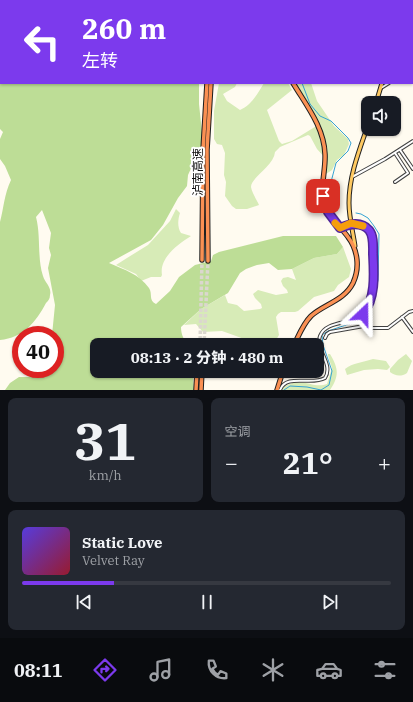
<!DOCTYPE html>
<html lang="zh">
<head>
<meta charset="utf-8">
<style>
	body { margin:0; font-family:"IBM Plex Serif","Noto Sans SC",serif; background:#242831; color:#f1f3f6; height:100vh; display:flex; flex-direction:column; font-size:15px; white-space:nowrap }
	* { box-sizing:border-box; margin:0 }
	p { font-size:13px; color:#9ea1a6 }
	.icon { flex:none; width:22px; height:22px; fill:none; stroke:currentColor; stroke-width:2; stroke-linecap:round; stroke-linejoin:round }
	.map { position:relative; height:390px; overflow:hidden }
	.details { display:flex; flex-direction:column; gap:8px; padding:8px; background:#0d0f14; flex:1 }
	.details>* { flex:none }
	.guide { position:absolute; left:0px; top:0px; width:413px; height:84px; box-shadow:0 1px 3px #0004; background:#7c3aed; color:#fff; overflow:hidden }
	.controls { position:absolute; left:361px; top:96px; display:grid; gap:8px }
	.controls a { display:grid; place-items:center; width:40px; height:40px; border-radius:8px; background:#171b24; box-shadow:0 1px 3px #0004; font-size:20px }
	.speed { position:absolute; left:12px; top:326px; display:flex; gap:8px; font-size:20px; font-weight:700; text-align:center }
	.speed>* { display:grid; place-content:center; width:52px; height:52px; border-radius:50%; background:#171b24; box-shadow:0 1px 3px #0004; line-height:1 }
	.speed .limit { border:6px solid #d22; background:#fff; color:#111 }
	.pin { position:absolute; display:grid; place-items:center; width:34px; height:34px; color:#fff; margin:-17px; border-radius:8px; box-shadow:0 2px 6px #0006 }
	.me { position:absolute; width:44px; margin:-22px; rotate:23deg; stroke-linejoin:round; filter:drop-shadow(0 0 3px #0008) }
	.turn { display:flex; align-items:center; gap:14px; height:84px; padding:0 16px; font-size:18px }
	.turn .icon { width:52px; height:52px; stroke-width:2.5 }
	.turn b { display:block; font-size:28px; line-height:34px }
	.big { font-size:30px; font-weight:800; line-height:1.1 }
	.details .widget { flex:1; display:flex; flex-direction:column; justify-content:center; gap:6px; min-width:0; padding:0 14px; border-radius:8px; background:#242831 }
	.details .dial { align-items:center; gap:0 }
	.dial b { font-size:52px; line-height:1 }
	.song { display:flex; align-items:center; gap:12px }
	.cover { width:48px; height:48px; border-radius:6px; background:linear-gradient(135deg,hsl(250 70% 55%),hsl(350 70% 35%)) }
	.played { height:4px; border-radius:2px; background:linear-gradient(90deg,#7c3aed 25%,#363941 25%) }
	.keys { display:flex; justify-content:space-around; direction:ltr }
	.heat { display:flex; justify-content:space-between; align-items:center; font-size:22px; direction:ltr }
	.details .tiles { flex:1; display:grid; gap:8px; grid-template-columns:1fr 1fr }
	.widget:last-child { grid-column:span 2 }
	.trip { position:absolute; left:90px; top:338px; width:234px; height:40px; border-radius:8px; background:#171b24; box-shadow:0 1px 3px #0004; font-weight:800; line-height:40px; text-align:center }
	.tabs { display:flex; height:64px; justify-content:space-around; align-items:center; background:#090b0e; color:#9ea1a6 }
	.tabs .icon { width:28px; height:28px }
	.tabs .current { color:#7c3aed }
	.tabs b { font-size:18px; color:#f1f3f6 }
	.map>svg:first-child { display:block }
	.green { fill:#d7ebb7 }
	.forest { fill:#bddd96 }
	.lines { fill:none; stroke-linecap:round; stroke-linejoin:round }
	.stream { stroke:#36a3d3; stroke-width:1 }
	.highway-tunnel { stroke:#dbd7ce; stroke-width:3.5; stroke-dasharray:3.5 2; stroke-linecap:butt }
	.minor-casing { stroke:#414141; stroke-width:4 }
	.major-casing { stroke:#1f1f1f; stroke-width:5 }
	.highway-casing { stroke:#1f1f1f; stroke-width:5.5 }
	.minor { stroke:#fff; stroke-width:2 }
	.major { stroke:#fec961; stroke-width:3 }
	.highway { stroke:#fa9053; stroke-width:3.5 }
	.route-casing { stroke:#51269a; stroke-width:10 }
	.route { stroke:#7c3aed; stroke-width:7 }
	.slow { stroke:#f59e0b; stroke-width:7 }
	.labels { text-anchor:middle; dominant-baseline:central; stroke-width:4; stroke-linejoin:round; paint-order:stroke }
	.street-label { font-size:12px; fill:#0e0e0e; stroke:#fff }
</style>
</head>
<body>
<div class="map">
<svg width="413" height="390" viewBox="0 0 413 390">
	<rect width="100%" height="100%" fill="#fffbf0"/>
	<path class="green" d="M219 83H237L235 87 223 94 227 101 240 110C251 106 258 93 264 83H288L292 90 267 110 279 141 282 144 292 141 318 125 294 83H311L317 101 334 126 348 139 349 144 344 155 337 160 332 170 326 174V159L317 149 310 136 308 135 280 147 275 152C274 166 251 177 251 187 252 193 257 200 259 205L247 209H236L232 206 225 196 226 182 224 175 225 153 222 145 217 144 214 139V111Z
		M176 209 180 213C178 219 177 227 181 233L191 236C178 244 159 258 162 275L161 277H151L141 281 136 274 116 265 127 258 148 245 170 221Z
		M343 247 351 269 349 277 338 285 334 291 314 297 298 311 295 312H281L278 314 276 317 279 335 273 345H255L250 341 222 331 203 332 196 324 184 325 201 309 225 295 228 303 237 305 244 311 260 309 262 308 261 304 255 298 253 294 258 290 276 295 288 293 287 290 283 286 281 281 283 278 288 277 296 280 292 269 314 258 337 254Z
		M328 354H330C339 369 339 376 330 390H280C300 373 312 390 327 384L332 368 328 356Z
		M406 354 412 361 407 373C401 377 395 376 390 372V369L398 360Z
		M373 359 386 361 390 367 387 370 378 369 364 370 347 375 345 369C352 363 364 362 373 359Z"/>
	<path class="forest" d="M0 0H171L1 1V83H199V104L203 142 188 175 187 186 178 198 163 225 151 240 109 263C125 270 139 274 149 288 153 294 148 300 156 304L170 291 179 277 195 265 211 261 213 255 219 252 283 236H336L343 247 337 254 314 258 292 269 278 270 269 263 257 265 246 269 240 273 228 293 201 309 181 327C181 335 184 340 189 345H97V371H190L193 376 194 390H5L10 383 19 377H29L42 369H55V335H52L55 305 48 268 51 255 49 248 51 233 42 210 36 217C41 236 37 258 43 276 45 283 52 287 50 295 50 299 48 301 46 303 36 322 23 338 0 340V222C4 207 4 195 11 180L5 166 0 159V139L3 132 0 129Z"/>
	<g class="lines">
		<path class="stream" d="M380 0V1
			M302 83 310 104 320 116 331 121 348 138 351 143 348 151 336 163 331 182 328 187 330 204
			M284 390 290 386 307 387 321 390 329 385 332 371 323 345 322 335 328 331 364 319 371 309 378 280 379 234 374 226 368 218 361 214 356 213"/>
		<path class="highway-tunnel" d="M200 345 202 260
			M204 345 208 261"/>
		<g class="minor-casing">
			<path id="minor" d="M412 67H413
				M381 88 389 83
				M400 150 413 169
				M395 153 408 173 395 182
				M352 177 385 159 413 141
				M402 317 413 332
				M325 338 327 334 330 332 364 326 368 328H388L409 312 413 311
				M280 390C286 373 312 386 325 378 334 364 315 350 320 336 326 320 351 325 363 315 377 302 374 255 372 237 369 226 361 225 351 223"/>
		</g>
		<g class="major-casing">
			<path id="major" d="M395 0V1
				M376 103 382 83
				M340 228 351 223
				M355 246C353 232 349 218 349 203 349 176 359 151 368 125"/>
		</g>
		<g class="highway-casing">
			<path id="highway" d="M242 0 243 1
				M209 1V0
				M213 1V0
				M293 83C306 105 324 127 325 154 326 171 319 189 325 205 329 218 340 226 348 237 358 250 360 268 353 283 344 301 324 304 311 316 303 324 299 335 294 345
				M202 260 203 150 207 83
				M208 261 207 150 211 83
				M196 390 197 371
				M201 390 202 371
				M277 390 283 371"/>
		</g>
		<use href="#minor" class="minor"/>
		<use href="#major" class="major"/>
		<use href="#highway" class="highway"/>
	</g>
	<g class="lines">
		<g class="route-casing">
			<path id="route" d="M323 196 328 212 340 228C349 224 361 221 369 230 374 236 373 247 373 254 374 273 376 299 363 314"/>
		</g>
		<use href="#route" class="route"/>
		<path class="slow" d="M335 223 340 228 351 223 363 226"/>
	</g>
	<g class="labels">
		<g class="street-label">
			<text transform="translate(197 172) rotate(-90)">泸南高速</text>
		</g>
	</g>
</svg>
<div class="controls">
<a><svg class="icon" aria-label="sound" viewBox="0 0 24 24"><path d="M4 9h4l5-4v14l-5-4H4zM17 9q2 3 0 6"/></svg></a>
</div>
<div class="speed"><div class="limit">40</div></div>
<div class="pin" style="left:323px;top:196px;background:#d93025"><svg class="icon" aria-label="arrive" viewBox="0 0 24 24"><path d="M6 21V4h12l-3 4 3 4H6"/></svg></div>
<svg class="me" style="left:363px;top:314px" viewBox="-20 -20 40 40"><path d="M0-17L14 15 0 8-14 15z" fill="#7c3aed" stroke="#fff" stroke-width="4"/></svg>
<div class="trip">08:13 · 2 分钟 · 480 m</div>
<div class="guide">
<div class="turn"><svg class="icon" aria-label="left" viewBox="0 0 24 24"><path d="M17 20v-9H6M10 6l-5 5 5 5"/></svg><div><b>260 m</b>左转</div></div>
</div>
</div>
<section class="details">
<div class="tiles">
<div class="widget dial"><b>31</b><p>km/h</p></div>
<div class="widget"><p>空调</p>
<div class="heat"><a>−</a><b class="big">21°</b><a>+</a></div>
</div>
<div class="widget">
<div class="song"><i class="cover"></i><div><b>Static Love</b><p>Velvet Ray</p></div></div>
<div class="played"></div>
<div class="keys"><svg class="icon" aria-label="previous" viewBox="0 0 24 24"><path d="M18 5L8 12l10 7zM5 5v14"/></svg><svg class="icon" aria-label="pause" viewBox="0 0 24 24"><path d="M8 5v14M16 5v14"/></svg><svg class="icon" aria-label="next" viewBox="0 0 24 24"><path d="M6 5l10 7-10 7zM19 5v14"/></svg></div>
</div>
</div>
</section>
<nav class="tabs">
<b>08:11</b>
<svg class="icon current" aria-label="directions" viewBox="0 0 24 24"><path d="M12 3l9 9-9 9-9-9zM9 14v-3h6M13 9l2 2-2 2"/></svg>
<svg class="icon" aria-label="music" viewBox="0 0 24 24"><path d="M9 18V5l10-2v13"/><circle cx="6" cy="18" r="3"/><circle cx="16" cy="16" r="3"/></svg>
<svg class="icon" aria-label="phone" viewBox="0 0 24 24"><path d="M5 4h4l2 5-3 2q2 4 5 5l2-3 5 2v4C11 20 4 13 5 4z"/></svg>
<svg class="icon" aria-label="climate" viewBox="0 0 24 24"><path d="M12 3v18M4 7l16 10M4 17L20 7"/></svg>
<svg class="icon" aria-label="car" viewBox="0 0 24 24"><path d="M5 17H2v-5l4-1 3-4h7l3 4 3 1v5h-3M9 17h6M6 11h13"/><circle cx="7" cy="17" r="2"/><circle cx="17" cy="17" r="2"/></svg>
<svg class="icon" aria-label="filters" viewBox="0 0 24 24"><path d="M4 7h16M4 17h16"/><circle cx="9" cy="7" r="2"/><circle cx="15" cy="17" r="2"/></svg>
</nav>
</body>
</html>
